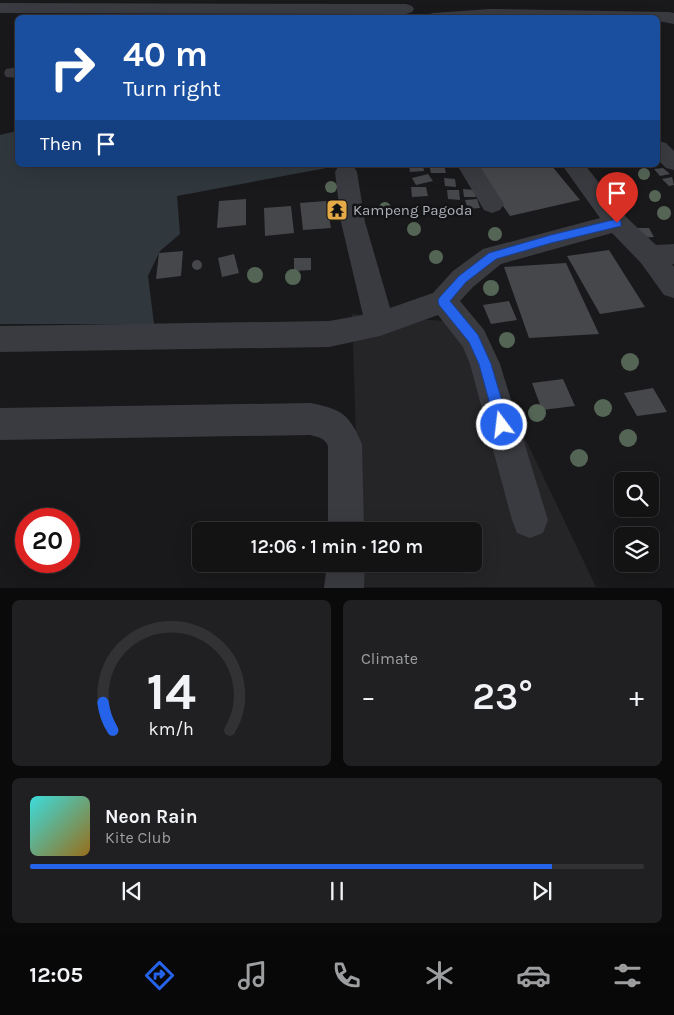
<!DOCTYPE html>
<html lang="en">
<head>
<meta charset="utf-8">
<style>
	body { margin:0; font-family:Karla,sans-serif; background:#202022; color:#f1f3f6; height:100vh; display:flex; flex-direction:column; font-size:19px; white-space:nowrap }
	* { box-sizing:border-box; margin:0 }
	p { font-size:16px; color:#9d9ea0 }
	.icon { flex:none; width:28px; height:28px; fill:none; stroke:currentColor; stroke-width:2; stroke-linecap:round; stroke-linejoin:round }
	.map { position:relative; height:588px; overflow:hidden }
	.sheet { display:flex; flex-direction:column; gap:12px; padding:12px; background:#0a0a0b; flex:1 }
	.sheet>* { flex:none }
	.top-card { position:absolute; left:15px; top:15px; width:645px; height:152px; border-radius:8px; box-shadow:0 5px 20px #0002,0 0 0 1px #323234; background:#1a4fa0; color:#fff; overflow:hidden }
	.tools { position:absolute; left:614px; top:472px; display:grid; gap:10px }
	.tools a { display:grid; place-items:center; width:45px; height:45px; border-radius:8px; background:#131314; box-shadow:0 5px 20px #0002,0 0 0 1px #323234; font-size:25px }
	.speed { position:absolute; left:15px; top:508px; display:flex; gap:10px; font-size:25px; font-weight:700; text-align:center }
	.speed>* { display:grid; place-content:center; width:65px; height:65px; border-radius:50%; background:#131314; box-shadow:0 5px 20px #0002,0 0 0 1px #323234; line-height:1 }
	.speed .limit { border:8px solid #d22; background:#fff; color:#111 }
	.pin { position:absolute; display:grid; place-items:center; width:42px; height:42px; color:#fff; margin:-51px -21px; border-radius:50% 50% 50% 0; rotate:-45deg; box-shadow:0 0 5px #0007 }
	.pin .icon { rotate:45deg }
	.me { position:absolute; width:55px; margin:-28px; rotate:345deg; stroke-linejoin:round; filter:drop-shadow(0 0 4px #0008) }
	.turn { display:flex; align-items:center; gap:18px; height:105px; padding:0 25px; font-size:22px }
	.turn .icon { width:65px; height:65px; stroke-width:2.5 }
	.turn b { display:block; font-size:35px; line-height:42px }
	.then { display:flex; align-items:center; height:48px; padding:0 25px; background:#0003; gap:10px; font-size:19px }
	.big { font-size:38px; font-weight:600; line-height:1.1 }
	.sheet .card { flex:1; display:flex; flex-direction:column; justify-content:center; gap:8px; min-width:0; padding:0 18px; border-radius:8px; background:#202022 }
	.sheet .dial { align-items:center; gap:0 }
	.dial svg { height:130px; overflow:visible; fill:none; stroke:#323234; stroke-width:7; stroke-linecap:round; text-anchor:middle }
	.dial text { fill:#f1f3f6; stroke:none }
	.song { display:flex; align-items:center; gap:15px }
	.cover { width:60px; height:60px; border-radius:8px; background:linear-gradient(135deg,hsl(180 70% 55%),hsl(40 70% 35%)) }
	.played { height:5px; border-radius:2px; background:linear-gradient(90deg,#2563eb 85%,#323234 85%) }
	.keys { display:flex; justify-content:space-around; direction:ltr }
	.heat { display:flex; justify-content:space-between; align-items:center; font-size:28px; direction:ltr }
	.sheet .tiles { flex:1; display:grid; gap:12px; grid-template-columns:1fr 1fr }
	.card:last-child { grid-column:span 2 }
	.trip { position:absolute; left:192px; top:522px; width:290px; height:50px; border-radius:8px; background:#131314; box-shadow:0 5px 20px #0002,0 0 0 1px #323234; font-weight:600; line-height:50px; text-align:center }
	.tab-bar { display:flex; height:80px; justify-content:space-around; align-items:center; background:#080808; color:#9d9ea0 }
	.tab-bar .icon { width:35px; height:35px }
	.tab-bar .active { color:#2563eb }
	.tab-bar b { font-size:22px; color:#f1f3f6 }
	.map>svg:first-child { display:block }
	.built { fill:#252528 }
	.water { fill:#30383e }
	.building { fill:#46474b }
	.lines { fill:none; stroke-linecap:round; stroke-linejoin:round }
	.minor { fill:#3a3b40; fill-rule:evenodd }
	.tree { fill:#546556 }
	.route { fill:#2563eb; stroke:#184099 }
	.labels { text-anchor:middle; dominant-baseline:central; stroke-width:5; stroke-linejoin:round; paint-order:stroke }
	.poi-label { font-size:15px; fill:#acb1b9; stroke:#141416; text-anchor:start }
</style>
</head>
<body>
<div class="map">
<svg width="674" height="588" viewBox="0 0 674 588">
	<rect width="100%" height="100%" fill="#19191b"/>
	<path class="built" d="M352 314 470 323 596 587H361L360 564H474V531H359Z"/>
	<path class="water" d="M17 131 18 165 337 166 177 196 180 234 160 251 148 276 154 324H0V135Z"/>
	<path class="building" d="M409 165H423L424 171 410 172Z
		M429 165H444L446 173H431Z
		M475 165H551L580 200 510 216Z
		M663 168 670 174 660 176 654 169Z
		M428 174 433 181 416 185 412 178Z
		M672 177 674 185 669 186 662 179Z
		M444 178 455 179 456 187 445 186Z
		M411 187H426L428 196 412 197Z
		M463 189 474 190 476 197H464Z
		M447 190H459L460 200 448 199Z
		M246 199V225L217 228 219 201Z
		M477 199 480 208 468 209 465 200Z
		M326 201 331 228 303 230 300 203Z
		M291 206 294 233 265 236 264 208Z
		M635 228H649L654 237 640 238Z
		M609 250 645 307 600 314 567 256Z
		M183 251 181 276 156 279 159 253Z
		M234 254 239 273 222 277 218 258Z
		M294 258H311V270L294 271Z
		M192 265a5 5 0 1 1 10 0a5 5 0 1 1-10 0Z
		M566 263 599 334 529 338 504 267Z
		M509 301 517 320 491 324 483 305Z
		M563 379 575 406 542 410 532 383Z
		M653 388 667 412 637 416 624 393Z"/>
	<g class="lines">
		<path class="minor" d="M0 3 406 4 412 6 414 9 412 12 406 14 0 13Z
			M490 9 669 12 674 13V24L658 21V18H425L427 15 433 13Z
			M18 67V78L6 77 4 73 6 69Z
			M658 141 666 143 674 151V170L666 168 658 160Z
			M344 165 354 167 357 172 365 222 390 308 433 293 453 271 483 249 600 218 562 165H585L626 217 656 245 674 244V264H672L674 267V298L664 295 641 263 612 233 501 264 473 287 460 301 484 330 500 364 548 520 543 533 530 538 517 533 512 520 470 364 463 347 438 315 380 336 329 347 0 352V326L329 321 363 315 341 222 335 172 338 167Z
			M457 165H479L504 204 500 210 492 213 484 210Z
			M310 403C342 409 349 414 362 444L364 531H328V446C325 438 318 437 310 435L0 440V408Z
			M327 564H365L364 588H324Z"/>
	</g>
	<g class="tree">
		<circle cx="644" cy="174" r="6"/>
		<circle cx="331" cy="187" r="6"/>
		<circle cx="655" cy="196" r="6"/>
		<circle cx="385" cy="208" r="6"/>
		<circle cx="664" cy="213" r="7"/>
		<circle cx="414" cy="229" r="7"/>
		<circle cx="495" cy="234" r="7"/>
		<circle cx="436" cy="257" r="7"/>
		<circle cx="255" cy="275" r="8"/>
		<circle cx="293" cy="277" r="8"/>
		<circle cx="491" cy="288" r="8"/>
		<circle cx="507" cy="340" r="8"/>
		<circle cx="630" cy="362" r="9"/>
		<circle cx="603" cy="408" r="9"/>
		<circle cx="537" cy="413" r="9"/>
		<circle cx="628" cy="438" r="9"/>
		<circle cx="579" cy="458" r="9"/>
	</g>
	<path class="route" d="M617 219 621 221V226L551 243 496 259 466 282 450 301 478 335 491 364 509 425 507 430 502 432 497 430 479 364 469 342 439 305 438 301 439 298 459 276 489 253 551 235Z"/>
	<defs>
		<g id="temple-square" transform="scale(1.125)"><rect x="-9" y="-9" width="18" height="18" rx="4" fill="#e4aa47" stroke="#141416"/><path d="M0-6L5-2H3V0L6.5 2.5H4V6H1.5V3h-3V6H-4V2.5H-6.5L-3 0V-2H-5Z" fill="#111"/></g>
	</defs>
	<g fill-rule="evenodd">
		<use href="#temple-square" x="337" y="210"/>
	</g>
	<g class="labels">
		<g class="poi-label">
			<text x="353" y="210">Kampeng Pagoda</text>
		</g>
	</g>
</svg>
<div class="tools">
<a><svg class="icon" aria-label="search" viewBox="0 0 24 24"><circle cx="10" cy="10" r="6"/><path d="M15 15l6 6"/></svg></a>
<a><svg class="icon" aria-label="layers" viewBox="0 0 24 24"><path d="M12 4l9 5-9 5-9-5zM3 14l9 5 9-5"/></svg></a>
</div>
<div class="speed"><div class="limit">20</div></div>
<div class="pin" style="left:617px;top:223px;background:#d93025"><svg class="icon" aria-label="arrive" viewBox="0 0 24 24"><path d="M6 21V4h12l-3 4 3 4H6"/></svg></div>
<svg class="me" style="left:502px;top:425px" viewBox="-20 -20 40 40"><circle r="17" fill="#2563eb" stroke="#fff" stroke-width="3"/><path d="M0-11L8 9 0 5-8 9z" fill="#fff"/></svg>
<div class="trip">12:06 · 1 min · 120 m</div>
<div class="top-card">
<div class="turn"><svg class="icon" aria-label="right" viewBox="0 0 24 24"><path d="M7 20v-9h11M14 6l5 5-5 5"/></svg><div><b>40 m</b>Turn right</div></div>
<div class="then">Then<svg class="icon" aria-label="arrive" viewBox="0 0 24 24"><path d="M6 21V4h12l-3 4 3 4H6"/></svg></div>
</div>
</div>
<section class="sheet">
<div class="tiles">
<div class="card dial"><svg viewBox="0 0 100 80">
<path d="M14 69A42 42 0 1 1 86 69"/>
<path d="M14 69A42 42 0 0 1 8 52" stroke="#2563eb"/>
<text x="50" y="56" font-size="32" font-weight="700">14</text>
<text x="50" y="72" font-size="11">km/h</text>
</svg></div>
<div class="card"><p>Climate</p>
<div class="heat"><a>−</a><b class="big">23°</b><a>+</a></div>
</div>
<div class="card">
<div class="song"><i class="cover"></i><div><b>Neon Rain</b><p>Kite Club</p></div></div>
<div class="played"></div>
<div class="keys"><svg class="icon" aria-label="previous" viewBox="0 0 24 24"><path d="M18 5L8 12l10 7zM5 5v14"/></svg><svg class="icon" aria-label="pause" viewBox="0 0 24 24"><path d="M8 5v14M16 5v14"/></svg><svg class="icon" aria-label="next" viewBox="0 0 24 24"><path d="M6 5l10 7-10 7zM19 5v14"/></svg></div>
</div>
</div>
</section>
<nav class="tab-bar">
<b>12:05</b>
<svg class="icon active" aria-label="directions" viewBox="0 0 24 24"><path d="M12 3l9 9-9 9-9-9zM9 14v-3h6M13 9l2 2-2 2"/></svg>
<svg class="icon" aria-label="music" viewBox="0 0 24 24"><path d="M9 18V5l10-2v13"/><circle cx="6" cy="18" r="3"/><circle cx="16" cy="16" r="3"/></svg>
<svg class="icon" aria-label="phone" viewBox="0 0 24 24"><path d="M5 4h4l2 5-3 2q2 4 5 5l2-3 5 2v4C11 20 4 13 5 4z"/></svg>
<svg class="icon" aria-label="climate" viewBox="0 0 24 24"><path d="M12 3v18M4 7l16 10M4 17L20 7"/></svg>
<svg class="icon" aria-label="car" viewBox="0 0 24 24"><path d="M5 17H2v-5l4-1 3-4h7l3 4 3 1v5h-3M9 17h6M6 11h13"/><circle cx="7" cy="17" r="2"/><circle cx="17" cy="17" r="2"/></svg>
<svg class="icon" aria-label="filters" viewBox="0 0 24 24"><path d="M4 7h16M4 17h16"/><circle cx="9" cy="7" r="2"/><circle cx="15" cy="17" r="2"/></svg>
</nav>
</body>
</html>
